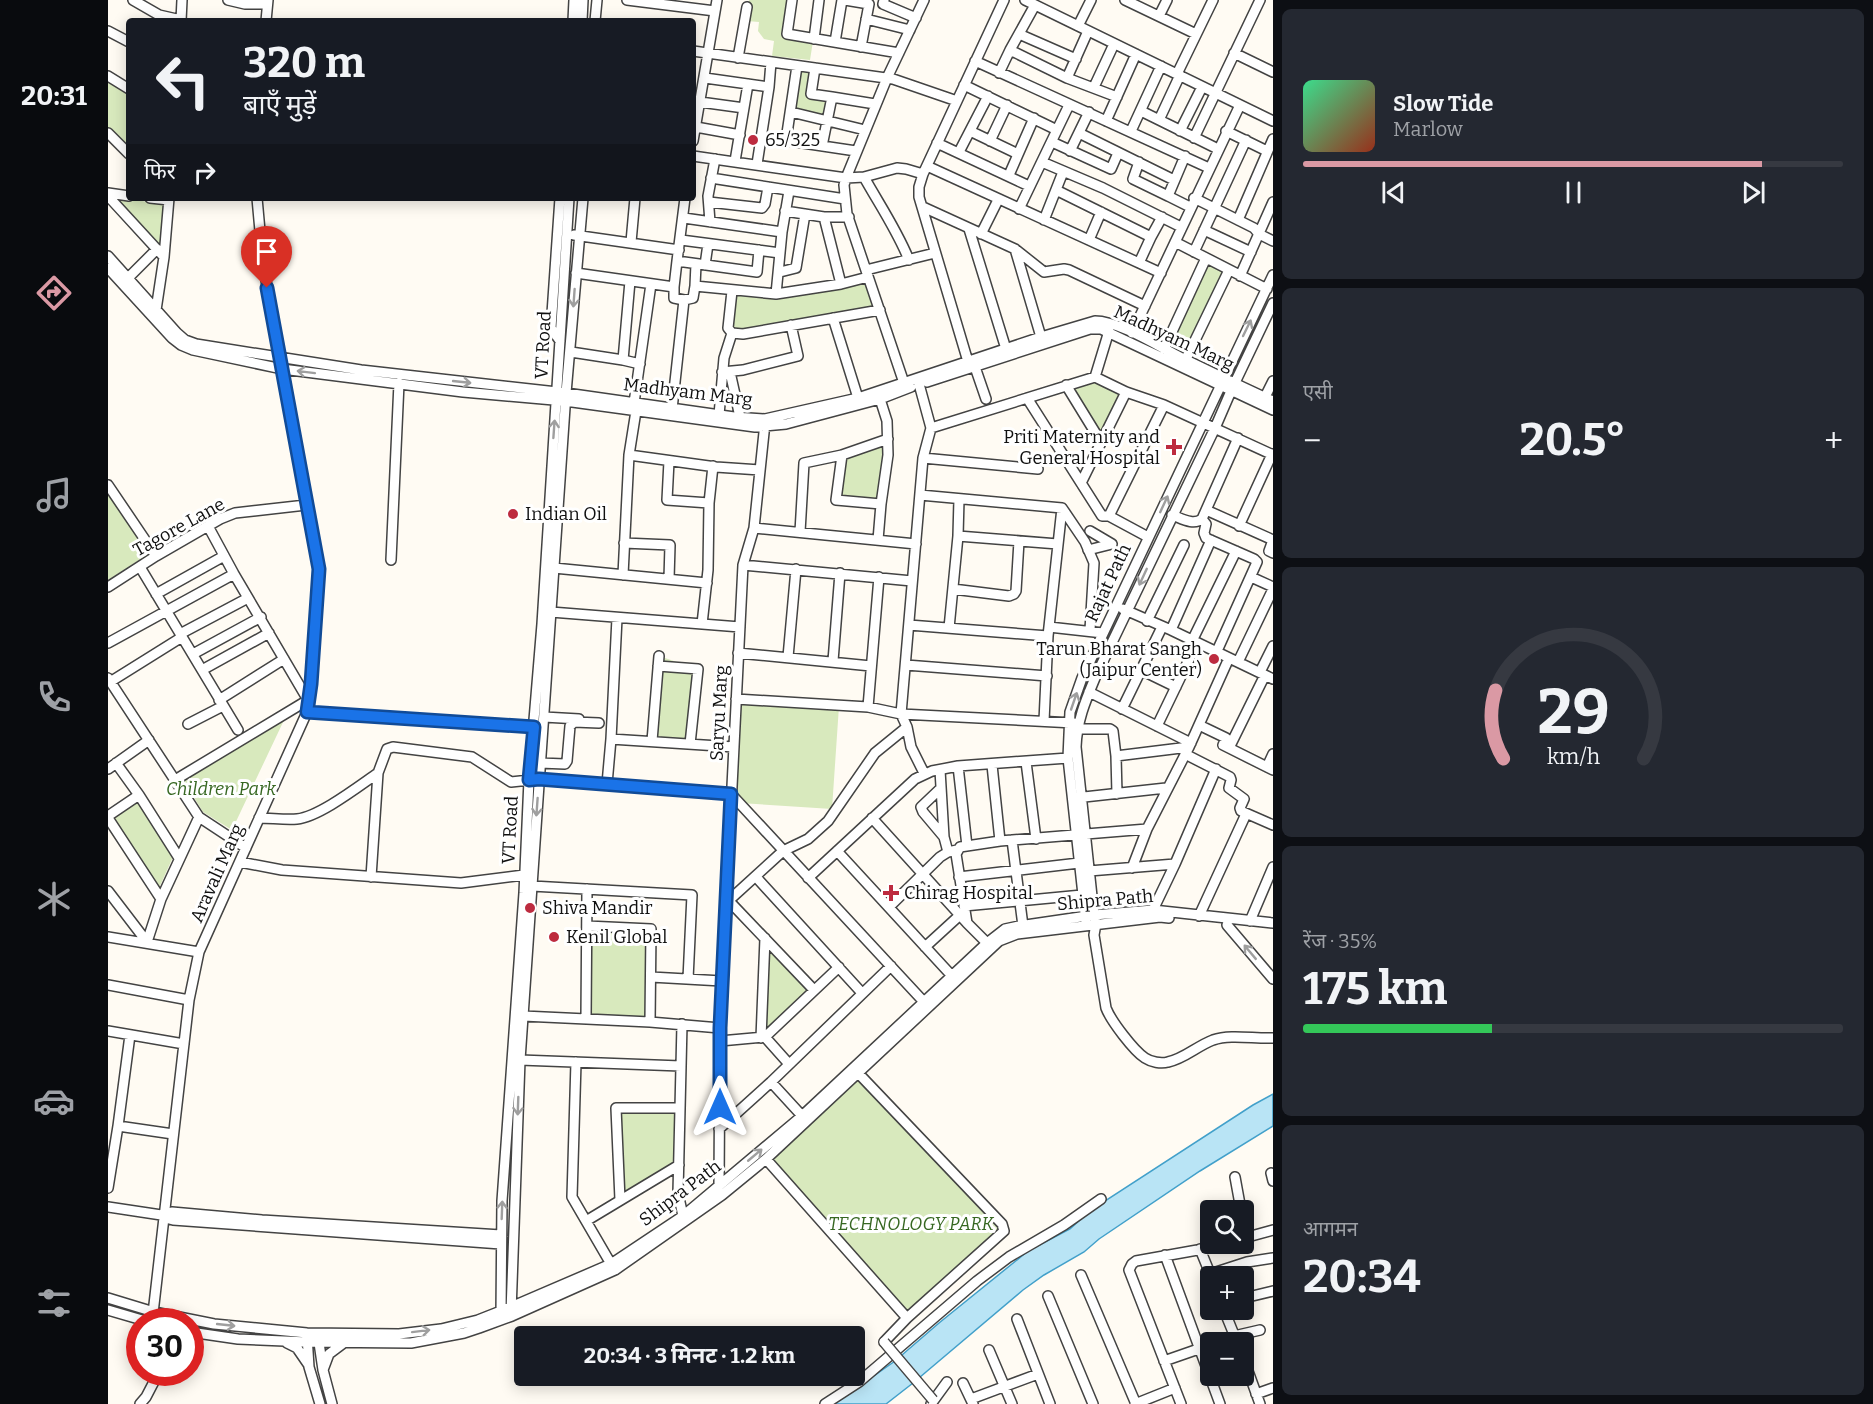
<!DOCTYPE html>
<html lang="hi">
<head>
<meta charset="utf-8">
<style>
	body { margin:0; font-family:Bitter,"Noto Sans Devanagari",serif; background:#242831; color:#f1f3f6; height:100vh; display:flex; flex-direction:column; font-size:22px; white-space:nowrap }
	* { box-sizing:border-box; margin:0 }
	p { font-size:20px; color:#9ea1a6 }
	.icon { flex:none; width:33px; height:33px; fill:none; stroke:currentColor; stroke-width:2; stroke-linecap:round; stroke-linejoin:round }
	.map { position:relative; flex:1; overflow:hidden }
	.side { display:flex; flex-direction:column; gap:9px; padding:9px; background:#0d0f14; width:600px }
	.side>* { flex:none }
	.guide { position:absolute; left:18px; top:18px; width:570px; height:183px; border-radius:6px; box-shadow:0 3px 15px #0003; background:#171b24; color:#f1f3f6; overflow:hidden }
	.tools { position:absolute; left:1092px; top:1200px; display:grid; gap:12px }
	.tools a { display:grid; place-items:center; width:54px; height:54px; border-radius:6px; background:#171b24; box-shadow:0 3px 15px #0003; font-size:30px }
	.speed { position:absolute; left:18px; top:1308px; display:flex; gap:12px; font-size:30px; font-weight:700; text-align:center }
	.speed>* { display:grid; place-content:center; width:78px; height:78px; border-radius:50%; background:#171b24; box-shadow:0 3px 15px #0003; line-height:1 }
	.speed .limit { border:9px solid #d22; background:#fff; color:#111 }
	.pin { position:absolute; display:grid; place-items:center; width:51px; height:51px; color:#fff; margin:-62px -26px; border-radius:50% 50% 50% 0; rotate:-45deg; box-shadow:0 0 6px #0007 }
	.pin .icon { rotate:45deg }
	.me { position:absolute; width:66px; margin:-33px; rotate:0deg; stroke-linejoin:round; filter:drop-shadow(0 0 4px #0008) }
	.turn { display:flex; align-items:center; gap:21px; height:126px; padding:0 18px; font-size:27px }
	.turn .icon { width:78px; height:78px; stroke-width:2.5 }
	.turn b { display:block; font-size:42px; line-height:51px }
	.then { display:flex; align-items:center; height:57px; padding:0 18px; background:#0003; gap:12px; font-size:22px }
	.big { font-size:45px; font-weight:700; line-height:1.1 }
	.side .widget { flex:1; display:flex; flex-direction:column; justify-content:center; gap:9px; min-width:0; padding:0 21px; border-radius:9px; background:#242831 }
	.side .dial { align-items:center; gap:0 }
	.dial svg { height:156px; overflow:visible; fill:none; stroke:#363941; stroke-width:7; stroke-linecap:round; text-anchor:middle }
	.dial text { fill:#f1f3f6; stroke:none }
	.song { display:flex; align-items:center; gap:18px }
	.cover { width:72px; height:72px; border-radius:9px; background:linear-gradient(135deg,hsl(150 70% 55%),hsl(10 70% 35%)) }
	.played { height:6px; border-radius:3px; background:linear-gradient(90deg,#da99a4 85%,#363941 85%) }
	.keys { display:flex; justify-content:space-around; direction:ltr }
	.heat { display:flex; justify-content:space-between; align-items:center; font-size:33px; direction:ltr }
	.charge { height:9px; border-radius:4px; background:linear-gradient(90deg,#34c759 35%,#363941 0) }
	.trip { position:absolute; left:406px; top:1326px; width:351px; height:60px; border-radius:6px; background:#171b24; box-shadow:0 3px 15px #0003; font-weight:700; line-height:60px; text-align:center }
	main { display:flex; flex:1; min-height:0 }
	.menu { display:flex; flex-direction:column; width:108px; justify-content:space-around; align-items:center; background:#090b0e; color:#9ea1a6 }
	.menu .icon { width:42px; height:42px }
	.menu .on { color:#da99a4 }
	.menu b { font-size:27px; color:#f1f3f6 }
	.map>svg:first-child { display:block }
	.green { fill:#d8e9bd }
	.water { fill:#b9e4f5; stroke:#42a0ca; stroke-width:1.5 }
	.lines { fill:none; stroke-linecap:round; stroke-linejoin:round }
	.minor-casing { stroke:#434343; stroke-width:12 }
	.minor { stroke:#fff; stroke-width:9 }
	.minor-bridge-casing { stroke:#434343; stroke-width:12; stroke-linecap:butt }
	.minor-bridge { stroke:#fff; stroke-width:9 }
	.oneway { stroke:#9f9f9f }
	.route-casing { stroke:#114b97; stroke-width:15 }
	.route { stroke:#1a73e8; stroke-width:10 }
	.poi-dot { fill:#bd2b3f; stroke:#fff; stroke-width:2 }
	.labels { text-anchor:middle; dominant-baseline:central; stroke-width:6; stroke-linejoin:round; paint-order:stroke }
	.poi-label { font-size:18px; fill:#101010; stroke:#fff; text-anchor:start }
	.street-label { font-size:18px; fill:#101010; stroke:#fff }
	.park-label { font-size:18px; font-style:italic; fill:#366721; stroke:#fff }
</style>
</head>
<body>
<main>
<nav class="menu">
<b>20:31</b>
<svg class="icon on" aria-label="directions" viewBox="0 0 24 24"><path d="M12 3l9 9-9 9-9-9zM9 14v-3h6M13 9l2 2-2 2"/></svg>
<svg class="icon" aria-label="music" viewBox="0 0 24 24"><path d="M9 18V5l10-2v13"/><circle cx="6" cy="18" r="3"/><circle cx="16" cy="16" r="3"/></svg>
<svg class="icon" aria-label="phone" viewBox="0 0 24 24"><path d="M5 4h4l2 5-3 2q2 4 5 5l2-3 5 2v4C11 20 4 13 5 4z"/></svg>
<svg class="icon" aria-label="climate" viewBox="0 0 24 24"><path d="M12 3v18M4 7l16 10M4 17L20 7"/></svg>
<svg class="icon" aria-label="car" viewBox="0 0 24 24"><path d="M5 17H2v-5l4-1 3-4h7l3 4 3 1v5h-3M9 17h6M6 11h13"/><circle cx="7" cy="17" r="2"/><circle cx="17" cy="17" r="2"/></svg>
<svg class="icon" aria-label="filters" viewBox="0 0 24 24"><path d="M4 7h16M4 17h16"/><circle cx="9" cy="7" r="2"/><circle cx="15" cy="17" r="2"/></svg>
</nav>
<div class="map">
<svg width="1165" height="1404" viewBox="0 0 1165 1404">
	<rect width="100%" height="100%" fill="#fffbf3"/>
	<path class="green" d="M641 0H682L678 35 705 41 702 60 664 56 666 41 656 39 650 31 651 22 639 21Z
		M692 71 704 72 701 98 719 101 717 116 686 111Z
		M0 76 21 89V153L0 131Z
		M5 197 56 204 52 245Z
		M1093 256 1119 269 1077 359 1052 347Z
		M760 277 772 310 624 333 622 291 668 294Z
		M987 377 1018 392 993 442 958 385Z
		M780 439 773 504 728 500 733 460Z
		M0 493 42 553 0 580Z
		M551 656 590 669 582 744 544 741Z
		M628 699 731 706 724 809 632 803 623 794Z
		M177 718 124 830 95 812 75 780Z
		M29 800 65 857 51 888 5 816Z
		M479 926 543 929 542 1022 478 1019Z
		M652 934 706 990 657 1037 648 1038Z
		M751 1074 896 1231 799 1318 658 1159Z
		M508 1108H572L571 1165 512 1200Z"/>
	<path class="water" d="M1165 1094V1126L1092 1171 991 1239 976 1252 936 1275 915 1290 805 1383 778 1404H726L787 1361 831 1323 920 1251 962 1229 983 1210 1145 1105Z"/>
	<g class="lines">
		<g class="minor-casing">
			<path id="minor" d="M25 0 51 15 73 20
				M120 0 137 4H159
				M519 0 607 11
				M684 0 679 34 791 53
				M737 0 761 4 753 47
				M776 0 775 4 808 18
				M917 0 1165 121
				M1017 0 1088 34
				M927 5 902 50 959 78 1009 97
				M1051 16 1059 0
				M758 19 802 30
				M73 21 74 0
				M158 21 160 0
				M465 21 466 0
				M474 21 475 0
				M487 21 489 0
				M970 26 983 0
				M0 31 21 42
				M911 34 968 59
				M706 39 711 0
				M727 42 734 0
				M585 51 785 79 849 101
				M1126 53 1165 72
				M630 58 639 7
				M867 61 1101 168
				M707 68 703 94 724 97 714 146
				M891 73 902 50
				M1069 74 1105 0
				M0 76 21 89
				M597 78 661 87
				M959 78 980 31
				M856 85 949 130
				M986 87 1006 44
				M724 97 767 104
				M585 101 636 108
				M1033 111 1110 149
				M683 112 757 130
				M1051 120 1072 75
				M998 121 1028 54
				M588 127 632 135
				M862 131 910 154
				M1023 131 1053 66
				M1072 131 1094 87
				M1118 131 1159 151
				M0 133 21 154
				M971 133 1066 180
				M654 137 748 151
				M1086 138 1152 0
				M678 140 689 66
				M585 141 609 0
				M882 141 899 105
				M944 142 1003 169 1010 153
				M829 143 921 186
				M962 151 981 112
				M851 152 880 96
				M585 156 738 178 756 177 789 168 798 169 815 174
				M1077 156 1060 196 1082 207
				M627 161 640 84
				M934 162 995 188 1073 227
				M1031 162 1025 179 1060 196
				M649 164 661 87 663 62
				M819 166 1053 273
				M901 175 926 118
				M756 177C771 204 789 230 801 260
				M603 178 737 199
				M948 190 1043 237 1031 263
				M0 193 21 196
				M0 196 56 257
				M42 198 61 200
				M577 198 569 261 649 272 651 250
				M1086 198 1146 228 1151 234 1165 241
				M601 202 654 208 657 204 660 187
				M815 207 907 249 936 272 956 269 961 270 1037 306
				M911 209 961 105
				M677 211 716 217H741
				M716 217 733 284
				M576 218 674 232
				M936 220 955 172
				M1130 220 1165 139
				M602 222 600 196 607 159
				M861 229 898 349
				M1096 230 1143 252
				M873 234 890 200
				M466 235 571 250
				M1043 237 1054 217
				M573 240 672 253
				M981 240 993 212
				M523 242 527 198
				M1067 242 1159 289
				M907 249 933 337
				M1086 252 1138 140
				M0 256 69 333 77 340 88 344 253 370 458 393 626 417 657 419 750 398 933 337 987 321C1011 321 1050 346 1072 357 1103 372 1134 387 1165 401
				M588 264 587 286 668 294 733 284 760 277
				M597 265 600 244
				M0 268 64 338 73 345 85 350 174 369 355 392 457 401 647 427 678 424 772 399 803 387
				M758 270 827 253
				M672 272 688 268 697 214
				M468 273 566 287 569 261
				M1132 276 1165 202
				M20 278 49 249
				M668 294 674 232 681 191
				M576 300 585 298 587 286
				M1165 303 1123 391 1107 428 987 678C977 702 969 721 968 747L986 915 988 924 986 935 998 1008C1003 1021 1026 1051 1037 1058 1043 1062 1053 1064 1060 1062 1076 1059 1089 1046 1105 1040 1123 1034 1146 1039 1165 1038
				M48 310 56 257 61 198
				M725 318 750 398
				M624 333 635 334 772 310
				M1024 333 1132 105
				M452 341 443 328 452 198
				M1056 349 1098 258
				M463 352 515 360 532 364
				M1078 359 1121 270
				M515 360 522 281
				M861 365 811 197V187L815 174 896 0
				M867 367 878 399
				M614 372 635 370 690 356 683 325
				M622 372 632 417
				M987 377 1001 331
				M819 382 982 329H993L1165 410
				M796 383 739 214 736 185 738 178 779 78 816 0
				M811 384 823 428 815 458 793 714 799 727 803 747 816 773
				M958 385 993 442
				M1157 397 1165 381
				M919 398 994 516H1001L1040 537
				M526 403 543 284
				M564 409 576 300 566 298V287
				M528 411 521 455 608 467 652 470
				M611 415 616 358 624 333 620 328 624 291
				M823 428 987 377 1018 392 1056 405 1165 455
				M734 455 780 439
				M815 458 930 469
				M561 461 559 500 601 503 600 570 594 624
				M973 483 1018 392
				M0 485 48 556
				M812 495 954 508 977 542 986 563 982 630
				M601 503 605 466
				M1098 510 1165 540 1161 551 1165 553
				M1064 515C1073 518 1085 526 1094 519L1130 438
				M1001 516 1056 405
				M1094 519 1098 524 1096 533 1098 538 1146 559 1149 562 1109 651
				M1131 526 1164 454
				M646 528 808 544
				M982 531 1004 544
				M692 532 696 463 734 455 728 500 773 504
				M850 536 950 544
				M770 540 773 504 780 455 779 421 772 399
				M516 543 562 545 561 579
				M980 550 1004 544
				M283 560 291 383
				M635 565 804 581
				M32 567 130 730
				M446 568 599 583
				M515 575 521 455
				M1143 577 1165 587
				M0 587 48 556 112 519 127 513 198 505
				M845 589 901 596 906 594 908 591 911 541
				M48 594 116 556
				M1015 609 1063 630 1165 679
				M443 612 632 627
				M509 618 503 739 626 747
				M1039 621 1076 545
				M801 625 940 636
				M941 627 995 633
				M841 628 850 536 851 499
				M1063 630 1103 540
				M72 634 140 598
				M1084 641 1128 551
				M0 643 126 574
				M630 653 763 666
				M85 654 153 617
				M680 657 688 569
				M725 661 732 573
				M1130 662 1165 589
				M798 665 939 676
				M550 666 590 669 582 744
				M94 670 161 633
				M1033 670 1068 687
				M1152 672 1165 646
				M1157 675 1121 748 1165 770
				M0 678 91 817 138 848
				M2 682 74 637
				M981 692 1083 743
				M628 699 760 707 793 714 966 723
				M111 700 176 659
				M760 707 771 577
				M1014 709 1054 627
				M199 712 426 727
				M436 717 471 719
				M936 721 940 636 954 508
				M80 724 115 706
				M1091 725 1118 738 1115 745 1121 748
				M1049 726 1089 643
				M968 729H1002L1005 731 1008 756 1009 794
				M544 741 551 656
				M1077 754 1122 777 1123 780 1121 788 1136 799 1132 808 1133 811 1165 825
				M1008 756 1081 747
				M918 762 928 839
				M8 763 31 795 71 858
				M432 763 457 764 459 761 462 726 466 722 491 723
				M884 765 892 841
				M850 766 859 846
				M1159 767 1165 754
				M0 769 41 740
				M832 770 836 837 840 852
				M67 780 200 700 126 574 100 526
				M499 784 503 739
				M833 788 813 807 815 812 836 837
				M967 798 1058 788
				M0 816 31 795
				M0 818 53 899
				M151 818C163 818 177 820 189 819 211 817 251 786 270 773
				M764 818 859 923 879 943
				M904 840 915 926
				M729 851 844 976
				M132 862 174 870 353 883 416 875
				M1024 868 1039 829 1081 747 1121 658
				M981 871 1067 864
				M263 877 270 773 279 749 285 747 364 757 403 782 431 779 623 794 816 1002
				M648 877 754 993
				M851 877 971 863
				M700 878 807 779 824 771 850 766 960 758
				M424 886 584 895 580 979
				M0 891 39 942
				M621 901 706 990
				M618 903 675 851 700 839 720 821 767 753 799 727
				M856 906 974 895
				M781 907 832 857 840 852 849 850
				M1045 910 1067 864 1108 769
				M1091 916 1138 814
				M1142 921 1165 867
				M978 922 960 758 962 712 974 678 1165 275
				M859 923 848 854 852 847 892 841 1039 829
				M1119 925 1165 979
				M479 926 543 929 542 1022
				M0 937 91 952
				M39 942 53 899 91 817
				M817 947 852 915
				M543 977 614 981
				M0 985 81 1000
				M415 1016 542 1022 612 1028
				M478 1019 479 889
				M574 1024 570 1193 575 1216
				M0 1031 76 1044
				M653 1038 657 938
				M612 1041 657 1037
				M412 1060 573 1066
				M468 1062 464 1197 503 1264
				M681 1064 657 1037 731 967
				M751 1074 894 1224 896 1231 799 1318 776 1342
				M663 1082 696 1118
				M10 1126 65 1134
				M611 1129 663 1082 783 966
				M658 1159 799 1318
				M1163 1173 1165 1181
				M1127 1177 1133 1210
				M611 1186 612 1028 635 565 646 528 657 423
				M0 1188 10 1126 22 1035
				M512 1200 508 1108H572
				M0 1207 60 1216
				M478 1221 571 1165
				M1136 1223 1138 1236
				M1136 1238 1165 1230
				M393 1244 65 1220 61 1219 60 1216 64 1212 154 1220 393 1235
				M1092 1249 1103 1276
				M1057 1255 1112 1404
				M1102 1274 1139 1262 1165 1258
				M973 1275 1028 1404
				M940 1296 985 1404
				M0 1298 46 1312 106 1324 199 1333 291 1334 333 1329 370 1320 403 1307 503 1264 575 1216 694 1116 879 943 897 929 911 926 986 915 1045 910 1165 923
				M1136 1298 1165 1291
				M0 1310 41 1322
				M1116 1310 1129 1342
				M403 1312 412 1060 458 393 475 198
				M393 1315 394 1201 416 893 421 780 434 624 461 198
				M909 1319 942 1404
				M44 1322 81 1000 91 952 199 712 203 684 211 569 155 264 149 198
				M82 1332 130 1339 200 1342 303 1343 356 1333 371 1328 404 1316 507 1270 614 1195 658 1159 891 941 909 934 1052 917 1061 918
				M199 1336 201 1367 212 1404
				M210 1336 215 1370 224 1404
				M1110 1342 1126 1336 1152 1330
				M179 1343 189 1348 200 1364
				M881 1350 904 1404
				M1136 1360 1152 1404
				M1056 1361 1102 1345
				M215 1370 221 1354 237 1342
				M855 1383 865 1404
				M1148 1394 1165 1388
				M863 1399 930 1374
				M32 1404 38 1397 51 1372
				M717 1404 751 1382 869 1281 901 1257 956 1225 993 1199
				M823 1404 839 1382
				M1027 1404 1067 1388
				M1073 1404 1021 1270 1024 1264 1028 1261 1123 1244"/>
		</g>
		<use href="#minor" class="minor"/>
		<g class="minor-bridge-casing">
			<path id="minor-bridge" d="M776 1342 825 1400"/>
		</g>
		<use href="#minor-bridge" class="minor-bridge"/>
	</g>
	<defs><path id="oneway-shaft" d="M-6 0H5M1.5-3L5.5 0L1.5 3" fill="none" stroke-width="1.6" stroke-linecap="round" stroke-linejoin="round" transform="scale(1.5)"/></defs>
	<g class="oneway">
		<use href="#oneway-shaft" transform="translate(466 298) rotate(94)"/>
		<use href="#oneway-shaft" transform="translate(1139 328) rotate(-64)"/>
		<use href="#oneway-shaft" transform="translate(198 372) rotate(-173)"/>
		<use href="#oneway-shaft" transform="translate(354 382) rotate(6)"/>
		<use href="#oneway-shaft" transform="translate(446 429) rotate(-86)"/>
		<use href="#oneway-shaft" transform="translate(1056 504) rotate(-65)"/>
		<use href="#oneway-shaft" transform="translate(1035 577) rotate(115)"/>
		<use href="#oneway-shaft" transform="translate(966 701) rotate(-71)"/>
		<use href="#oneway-shaft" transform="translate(429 807) rotate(94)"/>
		<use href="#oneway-shaft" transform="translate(1142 952) rotate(-130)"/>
		<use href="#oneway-shaft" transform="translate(410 1106) rotate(92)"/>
		<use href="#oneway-shaft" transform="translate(647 1155) rotate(-40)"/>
		<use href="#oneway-shaft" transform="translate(394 1210) rotate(-88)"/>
		<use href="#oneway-shaft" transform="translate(118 1325) rotate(6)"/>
		<use href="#oneway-shaft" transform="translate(313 1331) rotate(-7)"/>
	</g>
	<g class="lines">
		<g class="route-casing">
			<path id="route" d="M159 288 211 569 203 684 199 712 426 727 421 780 431 779 623 794 612 1028V1107"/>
		</g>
		<use href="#route" class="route"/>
	</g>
	<g class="poi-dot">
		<circle cx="645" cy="140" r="6"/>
		<path d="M1063 438h6v6h6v6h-6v6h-6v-6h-6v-6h6z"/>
		<circle cx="405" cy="514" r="6"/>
		<circle cx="1106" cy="659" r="6"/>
		<path d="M780 884h6v6h6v6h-6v6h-6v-6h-6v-6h6z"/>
		<circle cx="422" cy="908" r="6"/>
		<circle cx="446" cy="937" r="6"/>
	</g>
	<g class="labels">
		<g class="poi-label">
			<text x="657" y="140">65/325</text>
			<text x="1052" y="437" text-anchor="end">Priti Maternity and<tspan x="1052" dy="21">General Hospital</tspan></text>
			<text x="417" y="514">Indian Oil</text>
			<text x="1094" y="649" text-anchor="end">Tarun Bharat Sangh<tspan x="1094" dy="21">(Jaipur Center)</tspan></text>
			<text x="796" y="893">Chirag Hospital</text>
			<text x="434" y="908">Shiva Mandir</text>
			<text x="458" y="937">Kenil Global</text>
		</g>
		<g class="street-label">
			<text transform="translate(1066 338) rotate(25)">Madhyam Marg</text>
			<text transform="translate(435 345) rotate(-87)">VT Road</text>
			<text transform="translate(580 392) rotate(7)">Madhyam Marg</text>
			<text transform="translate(71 527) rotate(-29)">Tagore Lane</text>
			<text transform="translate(1000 583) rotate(-65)">Rajat Path</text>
			<text transform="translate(611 713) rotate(-87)">Saryu Marg</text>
			<text transform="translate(402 830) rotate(-87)">VT Road</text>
			<text transform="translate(109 873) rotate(-66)">Aravali Marg</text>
			<text transform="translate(997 900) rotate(-5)">Shipra Path</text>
			<text transform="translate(572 1193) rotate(-37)">Shipra Path</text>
		</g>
		<g class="park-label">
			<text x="113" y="789">Children Park</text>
			<text x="803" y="1224">TECHNOLOGY PARK</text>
		</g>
	</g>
</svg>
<div class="tools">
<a><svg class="icon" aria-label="search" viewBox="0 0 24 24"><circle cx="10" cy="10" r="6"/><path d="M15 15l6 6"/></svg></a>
<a>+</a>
<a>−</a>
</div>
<div class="speed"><div class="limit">30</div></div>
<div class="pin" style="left:159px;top:288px;background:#d93025"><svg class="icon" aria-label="arrive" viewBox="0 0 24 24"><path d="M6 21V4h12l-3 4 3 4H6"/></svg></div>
<svg class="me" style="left:612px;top:1107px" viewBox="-20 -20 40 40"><path d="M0-17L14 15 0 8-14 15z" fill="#1a73e8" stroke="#fff" stroke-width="4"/></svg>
<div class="trip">20:34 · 3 मिनट · 1.2 km</div>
<div class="guide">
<div class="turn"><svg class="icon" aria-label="left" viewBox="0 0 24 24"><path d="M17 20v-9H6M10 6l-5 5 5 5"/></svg><div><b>320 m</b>बाएँ मुड़ें</div></div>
<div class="then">फिर<svg class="icon" aria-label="right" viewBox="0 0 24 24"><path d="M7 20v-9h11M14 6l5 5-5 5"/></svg></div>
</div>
</div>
<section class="side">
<div class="widget">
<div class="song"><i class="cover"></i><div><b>Slow Tide</b><p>Marlow</p></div></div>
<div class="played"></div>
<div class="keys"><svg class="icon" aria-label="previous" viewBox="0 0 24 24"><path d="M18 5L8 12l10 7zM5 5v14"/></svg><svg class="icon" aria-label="pause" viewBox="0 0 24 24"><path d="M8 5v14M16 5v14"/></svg><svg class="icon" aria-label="next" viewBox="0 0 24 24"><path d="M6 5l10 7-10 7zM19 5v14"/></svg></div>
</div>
<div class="widget"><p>एसी</p>
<div class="heat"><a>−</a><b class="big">20.5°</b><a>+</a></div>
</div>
<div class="widget dial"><svg viewBox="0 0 100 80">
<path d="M14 69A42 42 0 1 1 86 69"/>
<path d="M14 69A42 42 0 0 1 10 34" stroke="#da99a4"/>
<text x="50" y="56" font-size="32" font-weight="700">29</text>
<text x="50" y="72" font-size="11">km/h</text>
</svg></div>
<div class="widget"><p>रेंज · 35%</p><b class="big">175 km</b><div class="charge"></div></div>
<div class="widget"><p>आगमन</p><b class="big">20:34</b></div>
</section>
</main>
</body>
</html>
